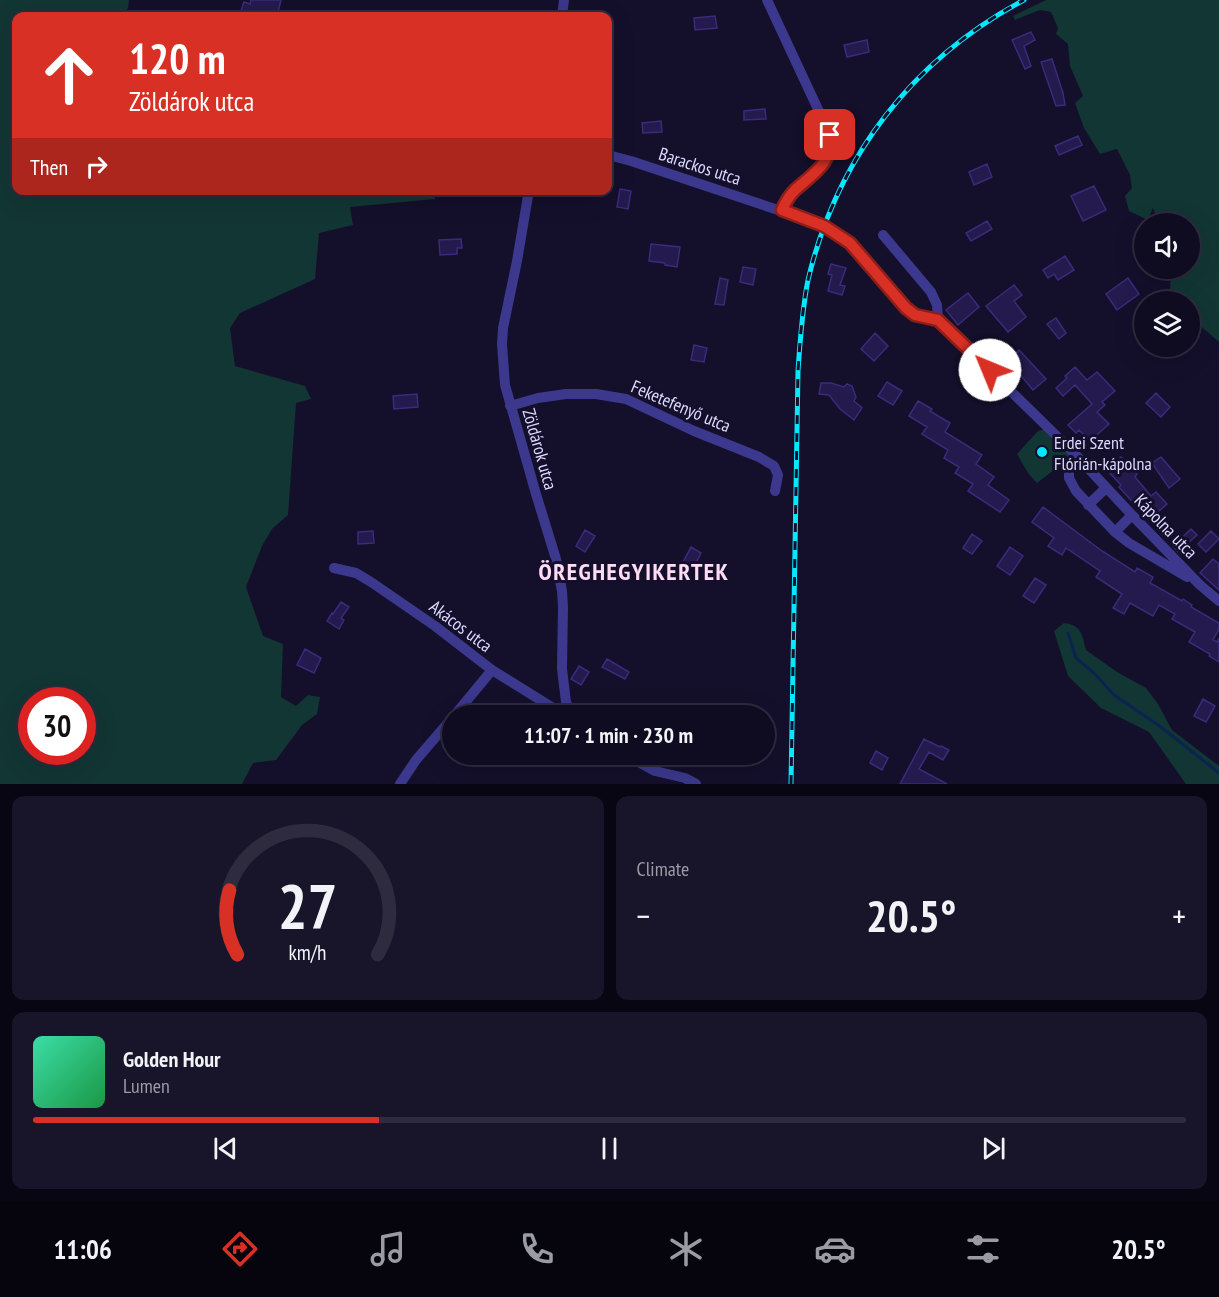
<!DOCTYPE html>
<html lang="en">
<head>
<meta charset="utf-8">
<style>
	body { margin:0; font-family:"PT Sans Narrow",sans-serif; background:#181429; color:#f1f3f6; height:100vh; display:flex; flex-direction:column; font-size:22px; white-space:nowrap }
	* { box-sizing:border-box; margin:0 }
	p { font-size:20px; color:#9b9ba5 }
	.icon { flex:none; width:33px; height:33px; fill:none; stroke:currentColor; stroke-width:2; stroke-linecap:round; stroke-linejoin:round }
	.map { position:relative; height:784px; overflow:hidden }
	.sheet { display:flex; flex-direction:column; gap:12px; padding:12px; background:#080612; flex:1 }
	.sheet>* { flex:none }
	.hud { position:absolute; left:12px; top:12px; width:600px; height:183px; border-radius:12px; box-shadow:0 6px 24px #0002,0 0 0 2px #2f2b3e; background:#d93025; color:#fff; overflow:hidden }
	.tools { position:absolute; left:1134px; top:213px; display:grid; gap:12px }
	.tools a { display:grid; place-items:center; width:66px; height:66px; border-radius:50%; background:#0f0b20; box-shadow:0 6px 24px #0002,0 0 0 2px #2f2b3e; font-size:30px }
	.speed { position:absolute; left:18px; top:687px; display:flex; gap:12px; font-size:30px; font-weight:700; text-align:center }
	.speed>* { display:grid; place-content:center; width:78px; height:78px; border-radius:50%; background:#0f0b20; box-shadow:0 6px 24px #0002,0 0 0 2px #2f2b3e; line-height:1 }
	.speed .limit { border:9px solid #d22; background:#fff; color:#111 }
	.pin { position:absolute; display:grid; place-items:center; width:51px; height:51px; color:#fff; margin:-26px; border-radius:12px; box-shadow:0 3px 9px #0006 }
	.me { position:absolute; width:66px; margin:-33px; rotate:315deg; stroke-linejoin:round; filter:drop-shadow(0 0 4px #0008) }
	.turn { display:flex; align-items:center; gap:21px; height:126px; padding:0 18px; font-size:27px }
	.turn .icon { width:78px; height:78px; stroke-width:2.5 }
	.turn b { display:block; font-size:42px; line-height:51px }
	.then { display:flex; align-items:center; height:57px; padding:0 18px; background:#0003; gap:12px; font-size:22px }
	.big { font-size:45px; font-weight:700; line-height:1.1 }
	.sheet .card { flex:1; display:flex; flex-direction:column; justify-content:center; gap:9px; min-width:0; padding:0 21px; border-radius:12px; background:#181429 }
	.sheet .dial { align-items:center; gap:0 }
	.dial svg { height:156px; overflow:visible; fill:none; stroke:#2f2b3e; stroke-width:7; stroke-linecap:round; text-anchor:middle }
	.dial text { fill:#f1f3f6; stroke:none }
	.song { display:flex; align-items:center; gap:18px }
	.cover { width:72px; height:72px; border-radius:9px; background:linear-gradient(135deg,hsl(160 70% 55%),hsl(140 70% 35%)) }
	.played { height:6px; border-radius:3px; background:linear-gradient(90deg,#d93025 30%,#2f2b3e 30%) }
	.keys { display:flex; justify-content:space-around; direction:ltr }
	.heat { display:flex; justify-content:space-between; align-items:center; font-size:33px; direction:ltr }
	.sheet .tiles { flex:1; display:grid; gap:12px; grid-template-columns:1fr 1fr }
	.card:last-child { grid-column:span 2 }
	.trip { position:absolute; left:442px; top:705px; width:333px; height:60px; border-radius:30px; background:#0f0b20; box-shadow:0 6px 24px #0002,0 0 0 2px #2f2b3e; font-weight:700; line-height:60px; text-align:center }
	.tabs { display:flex; height:96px; justify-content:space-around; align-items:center; background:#06040d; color:#9b9ba5 }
	.tabs .icon { width:42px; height:42px }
	.tabs .on { color:#d93025 }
	.tabs b { font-size:27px; color:#f1f3f6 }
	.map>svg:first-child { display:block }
	.green { fill:#123634; fill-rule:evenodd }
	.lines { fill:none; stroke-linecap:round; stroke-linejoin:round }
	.stream { stroke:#0a2450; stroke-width:3 }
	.building { fill:#241a4d; stroke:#3a2b7b; stroke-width:1.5 }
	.street { stroke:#3b388d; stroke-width:10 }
	.rail-casing { stroke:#06e8ff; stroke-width:5 }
	.rail { stroke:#140f2b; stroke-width:3; stroke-dasharray:9; stroke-linecap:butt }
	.route-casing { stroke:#8d1f18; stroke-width:15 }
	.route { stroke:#d93025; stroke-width:10 }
	.poi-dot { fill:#06e8ff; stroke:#140f2b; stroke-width:2 }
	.labels { text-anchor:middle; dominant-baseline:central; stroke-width:6; stroke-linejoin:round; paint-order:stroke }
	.street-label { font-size:18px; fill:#dedaff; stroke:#140f2b }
	.poi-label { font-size:18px; fill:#dedaff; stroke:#140f2b; text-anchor:start }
	.district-label { font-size:24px; font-weight:bold; letter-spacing:1.5px; fill:#ffdcf3; stroke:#140f2b }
</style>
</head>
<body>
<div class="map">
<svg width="1219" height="784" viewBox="0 0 1219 784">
	<rect width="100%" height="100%" fill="#140f2b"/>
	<path class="green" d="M0 0H129L128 8 121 16H16V190L433 191 435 199 350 207 353 225 319 233 315 279 240 313 230 328 235 366 305 386 311 399 296 403 288 515 272 529 262 546 246 587 263 636 283 644 281 697 296 706 308 695 320 697 317 714 302 725 276 760 253 763 242 784H0ZM32 700H82V752H32Z
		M1046 0H1219V342L1190 317V302L1170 301 1161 295 1170 291 1171 272 1165 269 1190 268V224L1159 223 1153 208 1148 220 1129 211 1125 196 1132 188 1130 175 1117 149 1100 154 1084 128 1075 103 1083 96 1070 66 1068 44 1056 34 1058 28 1051 12 1040 10 1015 20 1013 16Z
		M1045 429 1070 455 1063 463 1037 483 1028 473 1017 454 1038 431Z
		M1064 623C1082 625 1082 635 1086 650L1117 672 1146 688 1158 704 1172 730 1219 766V784H1186L1149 732 1101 708 1068 676 1054 631Z"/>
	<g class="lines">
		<path class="stream" d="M1068 633 1076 658 1095 674 1114 695 1161 727 1219 773"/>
	</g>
	<path class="building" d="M251 0H281L277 16 257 12 255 16H239L244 2 250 4Z
		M715 16 717 28 695 30 694 18Z
		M1031 32 1035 40 1024 46 1031 66 1025 69 1012 40Z
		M867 40 869 52 847 57 844 45Z
		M1052 59 1063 93 1065 105 1056 106 1041 62Z
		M765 109 766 119 744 120V111Z
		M661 121 662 132 643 133 642 123Z
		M1078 136 1082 145 1059 155 1055 146Z
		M987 164 992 177 974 185 969 172Z
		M1094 186 1106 210 1083 221 1071 196Z
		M620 189 631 191 628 209 617 207Z
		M987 221 992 229 971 241 966 233Z
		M461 239 462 248H457V254L440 255 439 240Z
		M651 244 680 247 677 267 665 265V263L649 261Z
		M1065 256 1074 270 1058 280 1054 274 1048 278 1043 270Z
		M831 264 846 268 840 285 845 286 842 295 828 291 832 275 828 274Z
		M743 267 756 269 753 285 740 282Z
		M720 278 728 280 724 305 715 304Z
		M1128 278 1139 294 1117 310 1106 294Z
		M1014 285 1022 295 1014 301 1026 317 1008 332 986 306Z
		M968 293 979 307 958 325 946 310Z
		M1056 318 1066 333 1059 339 1047 324Z
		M875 333 888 346 874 361 861 349Z
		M694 345 707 348 704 362 691 360Z
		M1019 350 1046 379 1033 390 1017 371 1014 374 1005 363Z
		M1075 367 1087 380 1097 372 1115 391 1102 402 1105 405 1097 412 1109 424 1090 441 1079 430 1076 433 1068 425 1092 404 1075 385 1063 396 1056 388 1067 378 1065 376Z
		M887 382 902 391 893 405 878 396Z
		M821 383H831L844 387 847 384 852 386 856 397 854 401 862 408 854 420 840 409 829 395 819 394Z
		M1156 393 1170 407 1161 417 1146 403Z
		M417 394 418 407 394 409 393 396Z
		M918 401 932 409 930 411 950 423 945 432 982 455 976 464 994 477 988 485 1009 500 1000 512 968 491 973 484 955 473 959 467 944 458 948 450 922 434 927 427 909 416Z
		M1121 457 1137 474 1135 477 1151 496 1156 492 1167 504 1149 520 1119 487 1121 485 1106 469Z
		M1161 457 1180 479 1169 488 1152 463Z
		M1043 507 1102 551 1135 572 1137 568 1153 577 1150 583 1182 601 1183 599 1192 605 1191 607 1219 623V629L1213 640 1217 642 1219 638V662L1209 656 1210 654 1189 642 1195 632 1172 619 1175 614 1159 605 1153 616 1130 603 1124 614 1113 608 1122 594 1096 577 1100 571 1066 548 1062 555 1048 546 1054 538 1032 522Z
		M1191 529 1197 535 1178 552 1173 546Z
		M585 530 595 536 585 552 576 546Z
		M373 531 374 543 358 544V532Z
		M1211 531 1219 539 1206 552 1198 544Z
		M972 534 982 541 972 554 963 548Z
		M691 547 701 553 694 567 683 562Z
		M1010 547 1023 556 1010 575 997 566Z
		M1213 559 1219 564V590L1200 573Z
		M1035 578 1046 585 1034 603 1023 596Z
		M341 602 349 607 341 618 344 620 339 629 327 621 332 613 333 614Z
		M305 649 321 658 314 673 297 665Z
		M607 659 629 672 625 679 602 667Z
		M579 666 589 672 581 685 571 679Z
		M1203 699 1215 706 1206 722 1194 716Z
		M924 739 940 747 941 746 949 750 943 760 929 752 919 769 947 784H900Z
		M876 751 888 758 882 770 870 763Z"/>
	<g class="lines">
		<path class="street" d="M767 0 830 135C832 163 814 173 795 190 789 196 785 203 781 211
			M562 16 564 0
			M608 155 631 161 781 211 824 226 850 243 906 308 915 315 938 320 1074 453 1132 515 1200 585 1219 601
			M529 190 517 261 503 328 502 344 505 385 536 494 556 559 562 591 563 607 562 669 566 702 572 716
			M883 235 931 292 937 305 938 320
			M510 406 538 398 566 394H596L626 399 694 431 759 457 774 466 778 475 775 491
			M1074 453 1069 466V478L1076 491 1115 532 1129 543 1187 577
			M1088 505 1106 488
			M1115 532 1132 515
			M334 568 356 573 371 582 435 626 492 670 566 716
			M454 716 492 670
			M624 754 655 771 685 778 696 784
			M400 784 416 760 453 717"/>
		<g class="rail-casing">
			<path id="rail" d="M791 784 798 371C800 341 802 310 808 280 837 157 913 59 1024 0"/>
		</g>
		<use href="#rail" class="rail"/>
	</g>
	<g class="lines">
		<g class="route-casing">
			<path id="route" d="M830 135C833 163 814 173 795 190 789 196 785 203 782 210L824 226 850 243 906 308 915 315 938 320 990 370"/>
		</g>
		<use href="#route" class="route"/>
	</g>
	<circle class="poi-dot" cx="1042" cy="452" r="6"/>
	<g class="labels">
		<g class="street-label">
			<text transform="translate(700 166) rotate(18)">Barackos utca</text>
			<text transform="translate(681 406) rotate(23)">Feketefenyő utca</text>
			<text transform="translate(540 449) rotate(74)">Zöldárok utca</text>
			<text transform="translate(1166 526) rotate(46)">Kápolna utca</text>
			<text transform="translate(461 626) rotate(37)">Akácos utca</text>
		</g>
		<g class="poi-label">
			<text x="1054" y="442">Erdei Szent<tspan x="1054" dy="21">Flórián-kápolna</tspan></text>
		</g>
		<g class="district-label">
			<text x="634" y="571">ÖREGHEGYIKERTEK</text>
		</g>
	</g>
</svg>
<div class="tools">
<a><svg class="icon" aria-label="sound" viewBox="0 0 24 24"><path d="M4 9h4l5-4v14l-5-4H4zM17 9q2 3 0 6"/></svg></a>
<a><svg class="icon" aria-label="layers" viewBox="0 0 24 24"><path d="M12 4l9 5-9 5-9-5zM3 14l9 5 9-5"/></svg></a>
</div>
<div class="speed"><div class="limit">30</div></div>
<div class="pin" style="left:830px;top:135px;background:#d93025"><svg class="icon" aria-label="arrive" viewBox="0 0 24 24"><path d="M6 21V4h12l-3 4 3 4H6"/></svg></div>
<svg class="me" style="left:990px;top:370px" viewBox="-20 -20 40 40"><circle r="19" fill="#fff"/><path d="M0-13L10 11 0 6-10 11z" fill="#d93025"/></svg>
<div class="trip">11:07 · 1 min · 230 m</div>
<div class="hud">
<div class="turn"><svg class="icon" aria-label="ahead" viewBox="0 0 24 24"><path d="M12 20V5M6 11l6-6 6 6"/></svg><div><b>120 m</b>Zöldárok utca</div></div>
<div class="then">Then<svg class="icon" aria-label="right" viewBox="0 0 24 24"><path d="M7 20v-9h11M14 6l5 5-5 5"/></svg></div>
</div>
</div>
<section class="sheet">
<div class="tiles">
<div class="card dial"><svg viewBox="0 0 100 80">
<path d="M14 69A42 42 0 1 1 86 69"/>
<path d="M14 69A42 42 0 0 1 10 36" stroke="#d93025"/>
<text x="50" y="56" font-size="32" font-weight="700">27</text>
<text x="50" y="72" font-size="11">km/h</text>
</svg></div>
<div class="card"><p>Climate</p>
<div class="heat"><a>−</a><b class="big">20.5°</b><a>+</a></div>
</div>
<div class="card">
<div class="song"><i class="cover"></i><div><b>Golden Hour</b><p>Lumen</p></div></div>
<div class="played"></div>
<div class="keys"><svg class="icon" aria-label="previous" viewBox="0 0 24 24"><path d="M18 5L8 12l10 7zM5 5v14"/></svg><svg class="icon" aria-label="pause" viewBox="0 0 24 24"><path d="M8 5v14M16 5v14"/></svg><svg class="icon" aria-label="next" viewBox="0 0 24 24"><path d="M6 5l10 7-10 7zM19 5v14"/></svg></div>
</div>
</div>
</section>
<nav class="tabs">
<b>11:06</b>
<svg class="icon on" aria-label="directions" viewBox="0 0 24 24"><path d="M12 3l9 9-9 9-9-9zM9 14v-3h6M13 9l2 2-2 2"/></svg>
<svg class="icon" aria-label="music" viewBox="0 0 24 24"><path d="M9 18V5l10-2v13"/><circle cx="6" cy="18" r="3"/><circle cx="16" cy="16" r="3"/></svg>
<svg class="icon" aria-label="phone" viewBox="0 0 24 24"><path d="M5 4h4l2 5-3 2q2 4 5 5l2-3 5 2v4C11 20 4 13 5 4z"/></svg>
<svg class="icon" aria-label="climate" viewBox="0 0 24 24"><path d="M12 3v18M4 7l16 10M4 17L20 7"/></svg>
<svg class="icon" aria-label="car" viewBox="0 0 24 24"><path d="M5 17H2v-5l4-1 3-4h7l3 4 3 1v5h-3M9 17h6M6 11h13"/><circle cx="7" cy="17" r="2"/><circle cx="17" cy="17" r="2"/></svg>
<svg class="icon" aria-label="filters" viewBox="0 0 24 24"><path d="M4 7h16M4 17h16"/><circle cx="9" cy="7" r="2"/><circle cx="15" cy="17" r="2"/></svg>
<b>20.5°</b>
</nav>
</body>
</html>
